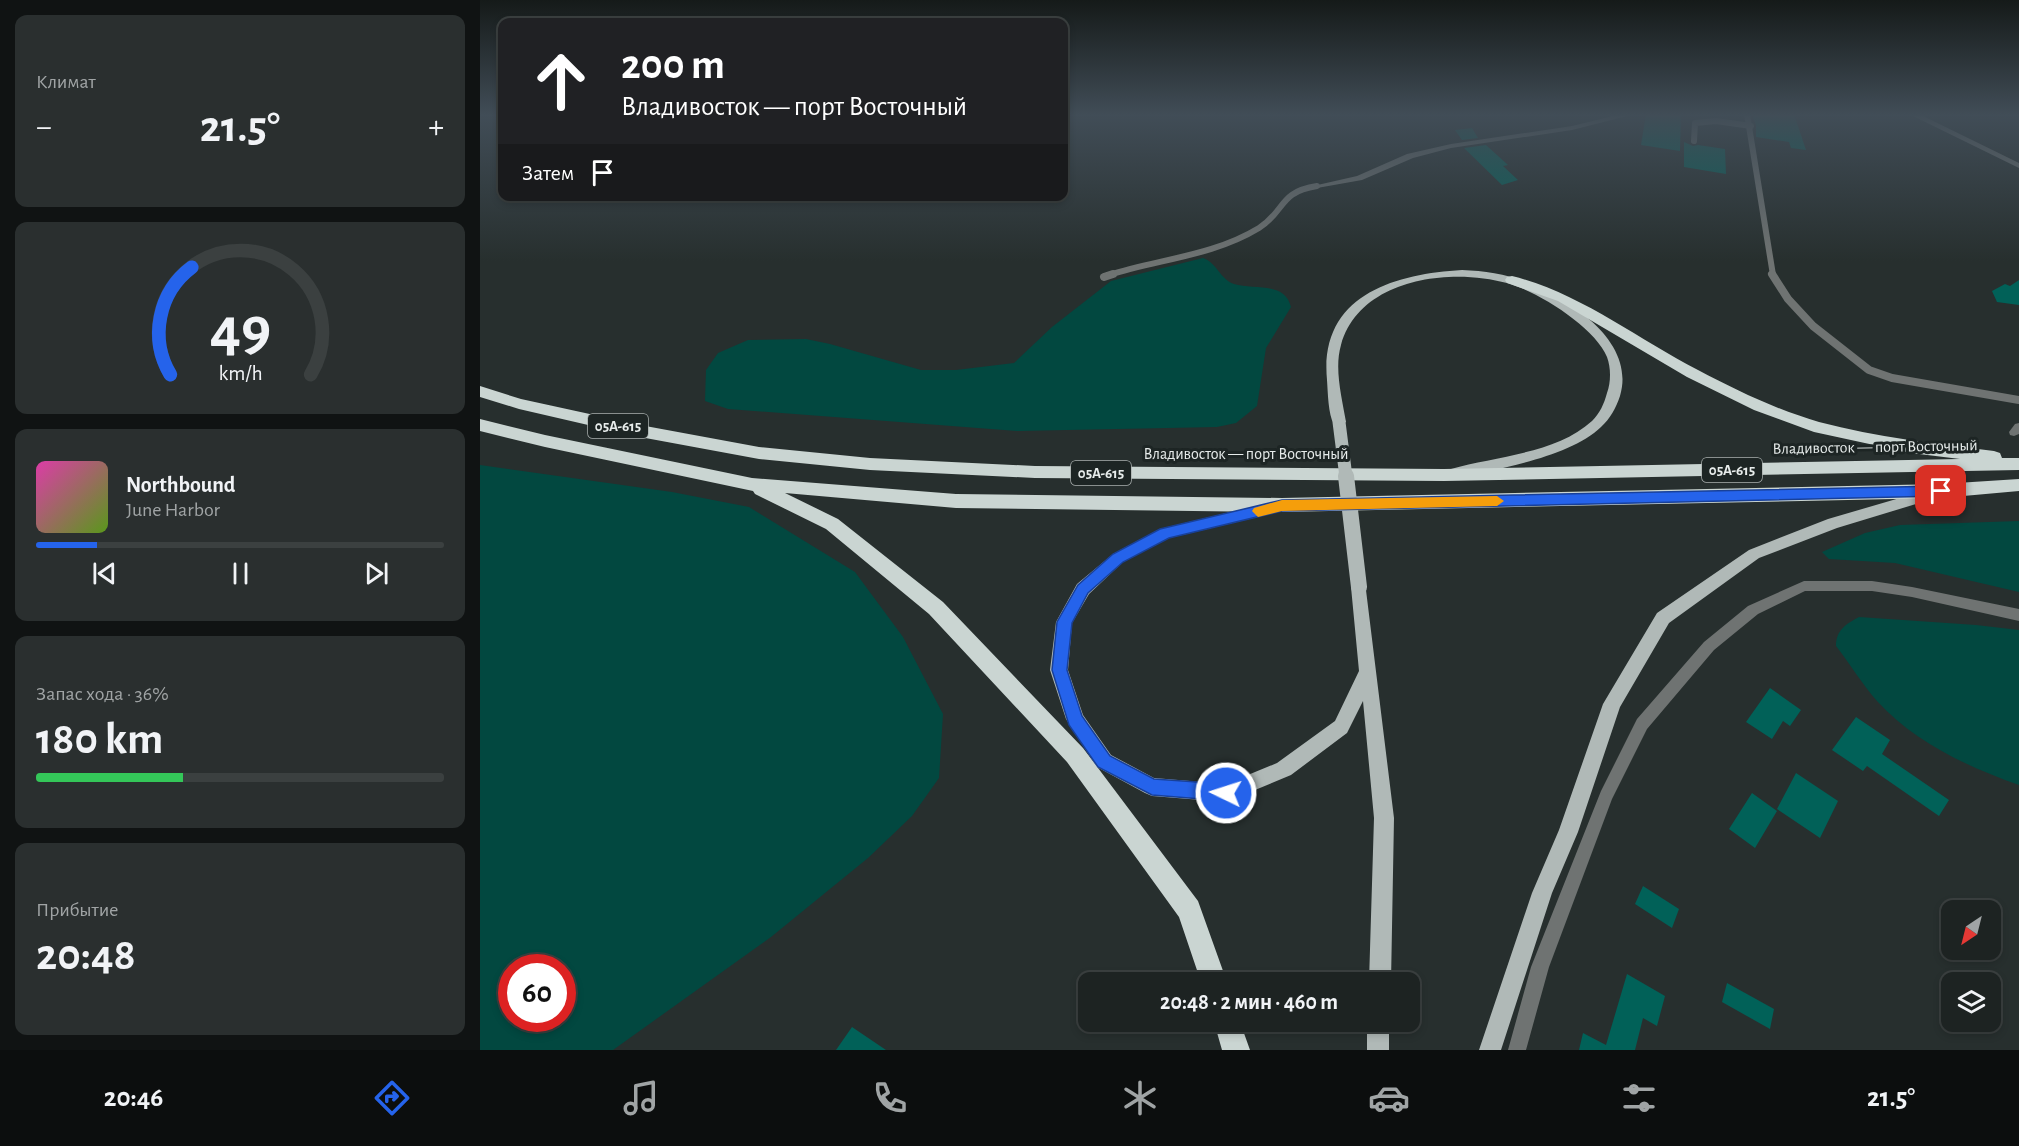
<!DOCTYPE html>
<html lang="ru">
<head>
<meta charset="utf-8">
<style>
	body { margin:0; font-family:"Alegreya Sans",sans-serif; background:#2a2f2f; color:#f1f3f6; height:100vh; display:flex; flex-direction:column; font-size:22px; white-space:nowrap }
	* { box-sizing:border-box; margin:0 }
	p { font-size:20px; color:#a0a4a5 }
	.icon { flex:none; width:33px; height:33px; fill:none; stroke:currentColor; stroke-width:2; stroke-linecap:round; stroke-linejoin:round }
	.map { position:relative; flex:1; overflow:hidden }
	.sheet { display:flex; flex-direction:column; gap:15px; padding:15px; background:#101313; width:480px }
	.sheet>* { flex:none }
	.hud { position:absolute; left:18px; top:18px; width:570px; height:183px; border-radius:12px; box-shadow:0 3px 9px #0003,0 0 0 2px #3b4040; background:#202124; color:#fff; overflow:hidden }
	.needle { width:39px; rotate:215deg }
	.controls { position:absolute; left:1461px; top:900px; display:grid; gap:12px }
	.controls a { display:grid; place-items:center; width:60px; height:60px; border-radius:12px; background:#1d2322; box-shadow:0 3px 9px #0003,0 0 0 2px #3b4040; font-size:30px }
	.speed { position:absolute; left:18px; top:954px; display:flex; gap:12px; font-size:30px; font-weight:700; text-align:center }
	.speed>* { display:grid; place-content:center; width:78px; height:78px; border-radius:50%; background:#1d2322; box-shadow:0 3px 9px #0003,0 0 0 2px #3b4040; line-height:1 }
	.speed .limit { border:9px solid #d22; background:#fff; color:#111 }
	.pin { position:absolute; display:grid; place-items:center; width:51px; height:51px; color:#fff; margin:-26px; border-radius:12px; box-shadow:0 3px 9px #0006 }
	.me { position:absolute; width:66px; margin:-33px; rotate:274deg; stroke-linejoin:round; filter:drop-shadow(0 0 4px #0008) }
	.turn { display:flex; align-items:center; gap:21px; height:126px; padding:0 24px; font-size:27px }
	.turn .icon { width:78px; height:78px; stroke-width:2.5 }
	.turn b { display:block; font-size:42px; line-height:51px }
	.then { display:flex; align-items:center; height:57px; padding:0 24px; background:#0003; gap:12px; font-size:22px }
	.big { font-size:45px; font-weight:600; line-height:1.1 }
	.sheet .widget { flex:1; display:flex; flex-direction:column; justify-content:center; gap:9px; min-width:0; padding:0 21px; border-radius:12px; background:#2a2f2f }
	.sheet .dial { align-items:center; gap:0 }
	.dial svg { height:156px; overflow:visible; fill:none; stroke:#3b4040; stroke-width:7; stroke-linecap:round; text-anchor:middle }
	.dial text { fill:#f1f3f6; stroke:none }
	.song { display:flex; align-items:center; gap:18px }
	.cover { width:72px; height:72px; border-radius:9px; background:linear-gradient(135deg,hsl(320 70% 55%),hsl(90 70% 35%)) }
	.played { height:6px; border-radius:3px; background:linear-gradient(90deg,#2563eb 15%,#3b4040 15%) }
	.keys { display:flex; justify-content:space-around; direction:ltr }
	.heat { display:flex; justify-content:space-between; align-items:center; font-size:33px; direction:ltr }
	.charge { height:9px; border-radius:4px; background:linear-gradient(90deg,#34c759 36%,#3b4040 0) }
	.trip { position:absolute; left:598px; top:972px; width:342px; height:60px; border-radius:12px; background:#1d2322; box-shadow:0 3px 9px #0003,0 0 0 2px #3b4040; font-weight:600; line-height:60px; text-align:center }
	.tab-bar { display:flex; height:96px; justify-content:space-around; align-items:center; background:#0c0e0e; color:#a0a4a5 }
	.tab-bar .icon { width:42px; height:42px }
	.tab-bar .selected { color:#2563eb }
	.tab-bar b { font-size:27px; color:#f1f3f6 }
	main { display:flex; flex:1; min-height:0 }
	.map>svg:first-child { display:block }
	.green { fill:#024840; fill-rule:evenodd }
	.building { fill:#016158 }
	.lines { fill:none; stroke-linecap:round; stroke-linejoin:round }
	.lane-far1 { stroke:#6f7372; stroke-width:6 }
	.lane { stroke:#6f7372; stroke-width:8 }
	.street { fill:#6f7372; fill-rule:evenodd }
	.primary { fill:#b0b9b7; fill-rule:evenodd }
	.highway { fill:#cad5d2; fill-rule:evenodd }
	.primary-bridge-far1 { stroke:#b0b9b7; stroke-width:13 }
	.primary-bridge { stroke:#b0b9b7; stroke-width:16 }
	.route { fill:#2563eb; stroke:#184099; stroke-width:1.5 }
	.slow { fill:#f59e0b }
	.labels { text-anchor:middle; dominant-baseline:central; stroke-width:6; stroke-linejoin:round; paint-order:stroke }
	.shield { fill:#1d2524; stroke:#aab0af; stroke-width:1.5 }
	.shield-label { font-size:15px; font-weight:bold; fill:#e7eceb }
	.street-label { font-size:16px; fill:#e7eceb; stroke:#1d2524 }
</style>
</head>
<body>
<main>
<section class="sheet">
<div class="widget"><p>Климат</p>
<div class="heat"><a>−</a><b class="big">21.5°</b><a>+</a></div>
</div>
<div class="widget dial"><svg viewBox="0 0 100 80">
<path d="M14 69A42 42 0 1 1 86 69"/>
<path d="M14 69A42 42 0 0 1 25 14" stroke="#2563eb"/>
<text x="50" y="56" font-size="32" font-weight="700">49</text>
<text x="50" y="72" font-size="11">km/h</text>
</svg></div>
<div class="widget">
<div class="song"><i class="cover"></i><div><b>Northbound</b><p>June Harbor</p></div></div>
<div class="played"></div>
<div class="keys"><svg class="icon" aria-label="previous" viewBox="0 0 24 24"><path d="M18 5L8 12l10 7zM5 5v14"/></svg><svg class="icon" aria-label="pause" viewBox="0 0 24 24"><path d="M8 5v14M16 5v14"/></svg><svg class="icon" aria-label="next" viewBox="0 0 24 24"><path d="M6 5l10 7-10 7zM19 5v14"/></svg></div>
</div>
<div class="widget"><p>Запас хода · 36%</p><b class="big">180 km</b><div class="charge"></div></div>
<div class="widget"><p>Прибытие</p><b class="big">20:48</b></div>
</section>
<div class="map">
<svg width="1539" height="1050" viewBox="0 0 1539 1050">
	<rect width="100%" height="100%" fill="#272f2e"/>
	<path class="green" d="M723 258C737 263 740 279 754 284 773 290 805 281 811 307L786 348 777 406 756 423 737 427 537 431 248 409 225 401 226 370 238 353 268 340 326 339 350 344 441 370H476L534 363 572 327 631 281Z
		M0 465 192 492 269 507 375 572 423 637 463 714 459 778 432 816 388 858 291 937 133 1050H0ZM32 968H82V1018H32Z
		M1539 521V592L1415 563 1349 559 1342 552 1385 533 1420 525Z
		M1379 617 1496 625 1539 630V785C1488 767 1434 742 1397 701 1382 684 1370 664 1356 646 1356 630 1366 624 1379 617Z"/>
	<path class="building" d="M1166 114H1201L1200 151 1161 145Z
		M1272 114H1314L1326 150 1311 148 1309 142 1276 137V125Z
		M992 128 998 138 982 140 975 130Z
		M1204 142 1213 146 1218 145 1245 149 1246 174 1204 167Z
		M1006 145 1028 165 1023 166 1038 180 1022 185 984 148Z
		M1539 280V305L1517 302 1512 291 1525 284 1530 286Z
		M1290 688 1321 710 1310 726 1303 721 1292 739 1266 722Z
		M1376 717 1410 740 1402 754 1469 800 1459 816 1387 766 1383 771 1352 750Z
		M1316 773 1358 801 1340 838 1297 809Z
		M1272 793 1297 811 1275 848 1249 829Z
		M1163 886 1199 909 1192 928 1155 904Z
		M1147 974 1185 996 1177 1026 1163 1018 1155 1050H1099L1103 1033 1126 1045Z
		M1247 983 1294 1009 1290 1029 1242 1002Z
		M372 1027 406 1050H356Z"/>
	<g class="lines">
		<path class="lane-far1" d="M1267 114 1293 275
			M1214 141 1215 123 1236 121 1271 126
			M629 275C679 259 733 256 779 228 806 211 798 192 837 186"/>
		<path class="lane" d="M1292 274 1308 299 1333 326 1389 370 1412 378 1539 400
			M624 277 633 274"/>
		<path class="street" d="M1141 114H1155L1092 130 971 148 933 158 882 180 837 188 833 186 877 176 927 154 971 144 1092 126Z
			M1429 114H1439L1539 163V168Z
			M1539 423V434L1534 436 1530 435 1529 432 1535 424Z
			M1324 581H1392L1432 587 1539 609V621L1432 597 1392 591H1325L1278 614 1234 650 1167 729 1132 799 1069 967 1046 1050H1028L1051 967 1121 791 1157 719 1224 642 1268 606Z"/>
		<path class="primary" d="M982 270C1005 271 1027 274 1049 283 1092 301 1156 342 1140 396 1136 408 1130 419 1121 427 1090 457 1018 469 976 478L971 477 969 473 971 469C1015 456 1076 454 1112 421 1120 413 1124 404 1127 393 1131 382 1131 368 1127 357 1115 327 1057 291 1027 283 969 267 879 279 861 345 854 369 862 398 866 422L859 427 854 425C848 413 848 394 847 380 839 296 913 274 982 270Z
			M1454 488 1459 489 1461 493 1459 497 1357 528 1279 558 1189 623 1140 707 1098 832 1072 893 1021 1050H999L1052 893 1079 830 1123 704 1177 613 1269 550 1348 519Z
			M797 501 802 503 804 507 802 511 689 538 643 562 609 594 592 623 588 670 603 715 631 755 674 778 746 784 797 763 855 721 879 671 871 587 873 582 879 580 885 582 914 818 911 982H889L894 818 883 701 867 733 811 775 746 802 672 796 665 793 617 767 586 719 570 670 576 622 597 584 633 554 680 529Z
			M887 1022H909V1050H887Z"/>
		<path class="highway" d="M1032 276C1100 293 1156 338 1218 370 1256 390 1297 410 1339 422 1397 437 1455 444 1514 451L1520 453 1522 458H1539V470L964 481 555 478 390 470 279 459 160 437 39 409 0 397V386L41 399 160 425 279 447 390 458 555 466 964 469 1480 459 1431 453 1334 432 1274 410 1207 377 1078 301 1027 283 1025 280 1027 277Z
			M0 419 65 435 272 478 476 494 802 498 1461 484 1539 479V491L1461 498 802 512 476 508 305 493 358 519 463 602 603 748 718 901 747 982H721L699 917 587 762 449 614 346 529 275 494 273 491 65 447 0 431Z
			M734 1022H760L770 1050H742Z"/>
		<path class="primary-bridge-far1" d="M859 422 866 477"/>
		<path class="primary-bridge" d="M866 476 879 587"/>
	</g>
	<linearGradient id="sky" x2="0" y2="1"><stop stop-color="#151a19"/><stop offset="0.44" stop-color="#414d57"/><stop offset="1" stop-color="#414d57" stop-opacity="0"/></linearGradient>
	<rect width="1539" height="261" fill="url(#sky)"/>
	<path class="route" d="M1461 486 1468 491 1461 496 802 511 689 538 643 562 608 593 592 623 587 670 602 716 630 756 674 779 746 784 752 787 754 793 752 799 746 801 672 795 618 767 589 725 572 670 577 622 598 585 633 554 680 529 802 500Z"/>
	<path class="slow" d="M1017 496 1024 501 1017 506 802 511 778 517 772 511 774 508 802 500Z"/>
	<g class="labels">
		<g class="shield">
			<rect x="108" y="414" width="60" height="24" rx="4.5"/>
			<rect x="1222" y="458" width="60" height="24" rx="4.5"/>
			<rect x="591" y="461" width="60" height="24" rx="4.5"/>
		</g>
		<g class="shield-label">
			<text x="138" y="426">05А-615</text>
			<text x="1252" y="470">05А-615</text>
			<text x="621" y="473">05А-615</text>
		</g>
		<g class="street-label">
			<text transform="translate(1395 447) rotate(-1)">Владивосток — порт Восточный</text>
			<text x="766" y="454">Владивосток — порт Восточный</text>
		</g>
	</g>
</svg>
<div class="controls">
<a><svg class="needle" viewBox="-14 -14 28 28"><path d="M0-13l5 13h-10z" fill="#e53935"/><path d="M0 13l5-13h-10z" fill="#a0a4a5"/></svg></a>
<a><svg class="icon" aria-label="layers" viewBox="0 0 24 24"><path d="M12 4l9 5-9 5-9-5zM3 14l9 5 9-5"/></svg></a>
</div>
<div class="speed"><div class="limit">60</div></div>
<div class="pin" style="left:1461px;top:491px;background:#d93025"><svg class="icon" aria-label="arrive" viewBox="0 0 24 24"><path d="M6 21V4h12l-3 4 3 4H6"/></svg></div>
<svg class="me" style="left:746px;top:793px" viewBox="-20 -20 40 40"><circle r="17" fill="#2563eb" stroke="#fff" stroke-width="3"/><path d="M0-11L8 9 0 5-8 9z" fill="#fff"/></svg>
<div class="trip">20:48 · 2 мин · 460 m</div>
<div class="hud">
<div class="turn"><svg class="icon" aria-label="ahead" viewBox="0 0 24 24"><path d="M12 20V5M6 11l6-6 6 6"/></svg><div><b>200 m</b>Владивосток — порт Восточный</div></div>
<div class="then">Затем<svg class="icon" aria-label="arrive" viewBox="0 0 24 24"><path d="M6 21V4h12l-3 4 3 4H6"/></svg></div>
</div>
</div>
</main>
<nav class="tab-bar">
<b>20:46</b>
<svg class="icon selected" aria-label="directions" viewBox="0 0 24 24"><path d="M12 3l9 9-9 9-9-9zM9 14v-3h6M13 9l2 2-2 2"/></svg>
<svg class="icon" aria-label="music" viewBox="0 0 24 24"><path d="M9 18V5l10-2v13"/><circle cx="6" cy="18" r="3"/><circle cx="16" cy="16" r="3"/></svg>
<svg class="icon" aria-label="phone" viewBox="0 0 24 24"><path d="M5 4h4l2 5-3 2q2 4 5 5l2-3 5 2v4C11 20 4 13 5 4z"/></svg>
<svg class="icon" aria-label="climate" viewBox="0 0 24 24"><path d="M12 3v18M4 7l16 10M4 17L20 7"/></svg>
<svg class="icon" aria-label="car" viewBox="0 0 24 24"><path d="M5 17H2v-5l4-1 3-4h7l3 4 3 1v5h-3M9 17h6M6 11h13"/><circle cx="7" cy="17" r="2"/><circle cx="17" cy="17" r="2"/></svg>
<svg class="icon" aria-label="filters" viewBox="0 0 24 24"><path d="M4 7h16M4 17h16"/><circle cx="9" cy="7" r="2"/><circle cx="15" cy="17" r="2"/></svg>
<b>21.5°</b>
</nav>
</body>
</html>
